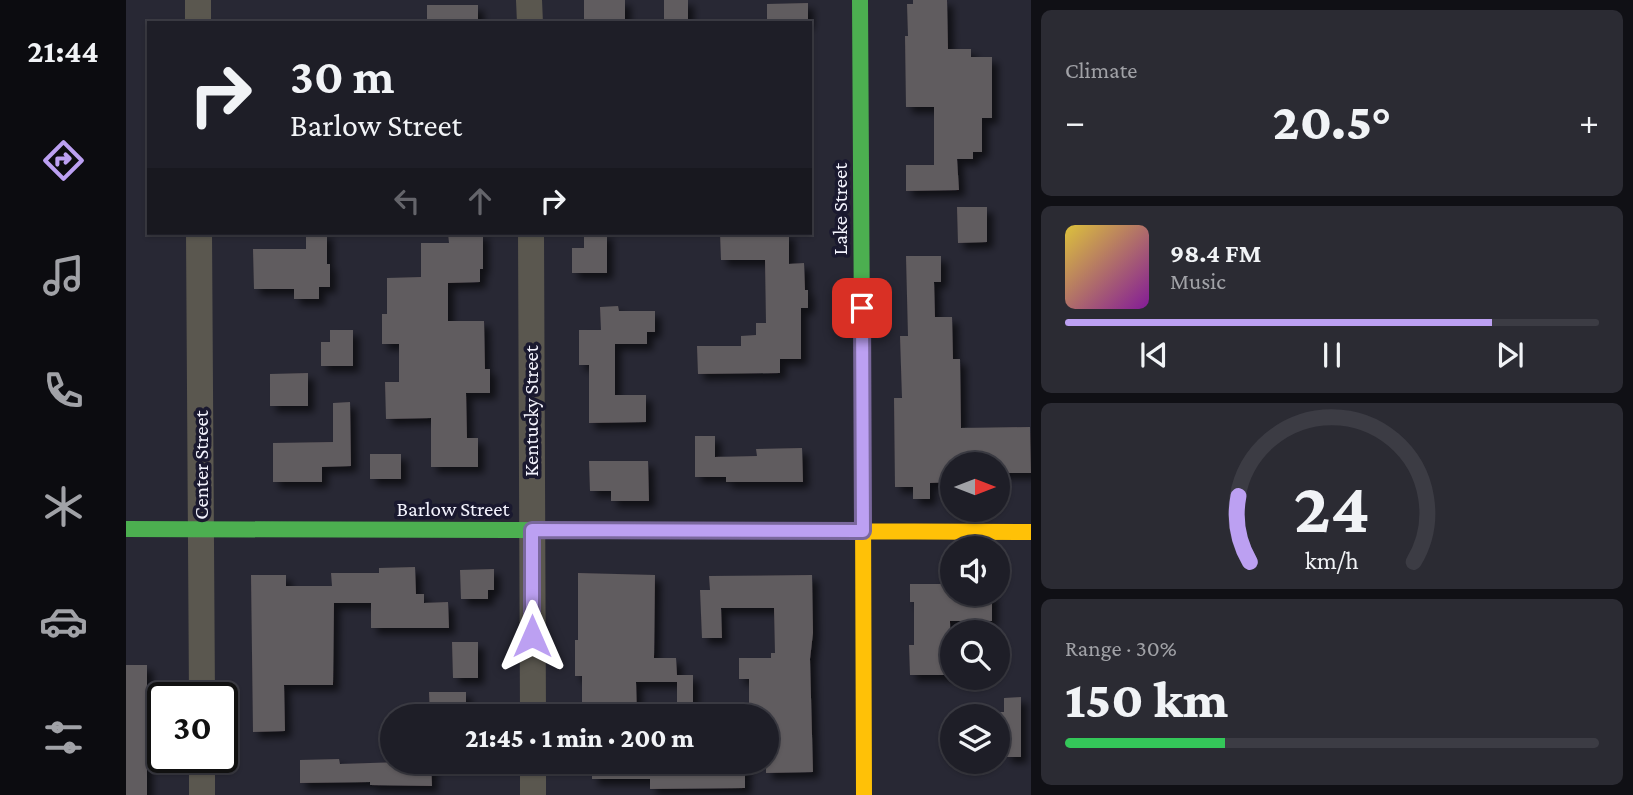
<!DOCTYPE html>
<html lang="en">
<head>
<meta charset="utf-8">
<style>
	body { margin:0; font-family:"Crimson Pro",serif; background:#2b2b33; color:#f1f3f6; height:100vh; display:flex; flex-direction:column; font-size:26px; white-space:nowrap }
	* { box-sizing:border-box; margin:0 }
	p { font-size:23px; color:#a1a2a7 }
	.icon { flex:none; width:38px; height:38px; fill:none; stroke:currentColor; stroke-width:2; stroke-linecap:round; stroke-linejoin:round }
	.map { position:relative; flex:1; overflow:hidden }
	.sheet { display:flex; flex-direction:column; gap:10px; padding:10px; background:#101015; width:602px }
	.sheet>* { flex:none }
	.guide { position:absolute; left:21px; top:21px; width:665px; height:214px; border-radius:0px; box-shadow:0 2px 5px #0004,0 0 0 2px #3c3c44; background:#1e1e27; color:#f1f3f6; overflow:hidden }
	.needle { width:46px; rotate:90deg }
	.controls { position:absolute; left:814px; top:452px; display:grid; gap:14px }
	.controls a { display:grid; place-items:center; width:70px; height:70px; border-radius:50%; background:#1e1e27; box-shadow:0 2px 5px #0004,0 0 0 2px #3c3c44; font-size:35px }
	.speed { position:absolute; left:21px; top:682px; display:flex; gap:14px; font-size:35px; font-weight:700; text-align:center }
	.speed>* { display:grid; place-content:center; width:91px; height:91px; border-radius:50%; background:#1e1e27; box-shadow:0 2px 5px #0004,0 0 0 2px #3c3c44; line-height:1 }
	.speed .limit { border:4px solid #111; border-radius:10px; background:#fff; color:#111 }
	.pin { position:absolute; display:grid; place-items:center; width:60px; height:60px; color:#fff; margin:-30px; border-radius:14px; box-shadow:0 4px 10px #0006 }
	.me { position:absolute; width:77px; margin:-38px; rotate:0deg; stroke-linejoin:round; filter:drop-shadow(0 0 5px #0008) }
	.turn { display:flex; align-items:center; gap:24px; height:147px; padding:0 28px; font-size:32px }
	.turn .icon { width:91px; height:91px; stroke-width:2.5 }
	.turn b { display:block; font-size:49px; line-height:60px }
	.lanes { display:flex; align-items:center; height:66px; padding:0 28px; background:#0003; justify-content:center; gap:35px; direction:ltr }
	.lanes .off { opacity:.35 }
	.big { font-size:52px; font-weight:800; line-height:1.1 }
	.sheet .card { flex:1; display:flex; flex-direction:column; justify-content:center; gap:10px; min-width:0; padding:0 24px; border-radius:10px; background:#2b2b33 }
	.sheet .dial { align-items:center; gap:0 }
	.dial svg { height:182px; overflow:visible; fill:none; stroke:#3c3c44; stroke-width:7; stroke-linecap:round; text-anchor:middle }
	.dial text { fill:#f1f3f6; stroke:none }
	.song { display:flex; align-items:center; gap:21px }
	.cover { width:84px; height:84px; border-radius:10px; background:linear-gradient(135deg,hsl(50 70% 55%),hsl(290 70% 35%)) }
	.played { height:7px; border-radius:4px; background:linear-gradient(90deg,#bca0f2 80%,#3c3c44 80%) }
	.keys { display:flex; justify-content:space-around; direction:ltr }
	.heat { display:flex; justify-content:space-between; align-items:center; font-size:38px; direction:ltr }
	.charge { height:10px; border-radius:5px; background:linear-gradient(90deg,#34c759 30%,#3c3c44 0) }
	.trip { position:absolute; left:254px; top:704px; width:399px; height:70px; border-radius:35px; background:#1e1e27; box-shadow:0 2px 5px #0004,0 0 0 2px #3c3c44; font-weight:800; line-height:70px; text-align:center }
	main { display:flex; flex:1; min-height:0 }
	.menu { display:flex; flex-direction:column; width:126px; justify-content:space-around; align-items:center; background:#0c0c10; color:#a1a2a7 }
	.menu .icon { width:49px; height:49px }
	.menu .current { color:#bca0f2 }
	.menu b { font-size:32px; color:#f1f3f6 }
	.map>svg:first-child { display:block }
	.building { fill:#615b5e; filter:url(#shadow) }
	.lines { fill:none; stroke-linecap:round; stroke-linejoin:round }
	.street { stroke:#5a574f; stroke-width:26 }
	.fast { stroke:#4caf50; stroke-width:16 }
	.slow { stroke:#ffc107; stroke-width:16 }
	.route-casing { stroke:#7a689d; stroke-width:18 }
	.route { stroke:#bca0f2; stroke-width:12 }
	.labels { text-anchor:middle; dominant-baseline:central; stroke-width:7; stroke-linejoin:round; paint-order:stroke }
	.street-label { font-size:21px; fill:#f3f3fd; stroke:#1a192f }
</style>
</head>
<body>
<main>
<nav class="menu">
<b>21:44</b>
<svg class="icon current" aria-label="directions" viewBox="0 0 24 24"><path d="M12 3l9 9-9 9-9-9zM9 14v-3h6M13 9l2 2-2 2"/></svg>
<svg class="icon" aria-label="music" viewBox="0 0 24 24"><path d="M9 18V5l10-2v13"/><circle cx="6" cy="18" r="3"/><circle cx="16" cy="16" r="3"/></svg>
<svg class="icon" aria-label="phone" viewBox="0 0 24 24"><path d="M5 4h4l2 5-3 2q2 4 5 5l2-3 5 2v4C11 20 4 13 5 4z"/></svg>
<svg class="icon" aria-label="climate" viewBox="0 0 24 24"><path d="M12 3v18M4 7l16 10M4 17L20 7"/></svg>
<svg class="icon" aria-label="car" viewBox="0 0 24 24"><path d="M5 17H2v-5l4-1 3-4h7l3 4 3 1v5h-3M9 17h6M6 11h13"/><circle cx="7" cy="17" r="2"/><circle cx="17" cy="17" r="2"/></svg>
<svg class="icon" aria-label="filters" viewBox="0 0 24 24"><path d="M4 7h16M4 17h16"/><circle cx="9" cy="7" r="2"/><circle cx="15" cy="17" r="2"/></svg>
</nav>
<div class="map">
<svg width="905" height="795" viewBox="0 0 905 795">
	<defs>
		<filter id="shadow"><feDropShadow dx="6" dy="6" stdDeviation="3.5" flood-color="#0009"/></filter>
	</defs>
	<rect width="100%" height="100%" fill="#282834"/>
	<path class="building" d="M458 0H499V23H458Z
		M538 0H562V23H538Z
		M787 0H821L822 49H845V57H866V118H856V152H847V159H831L833 190 780 191V165H808V107H780L779 36H782L781 4H787Z
		M682 3V23H641V4Z
		M301 5H352V23H301Z
		M831 207H861V242L832 243Z
		M180 233H201V264H204V287H193V299H168V289H128L127 249H180Z
		M322 233H357V269H354V282L322 283V321H358L359 369H364V393H340L341 438H352V467H305V418L260 419 259 382H273V344H256V314H261V278L295 277V243H323Z
		M458 233H481V273H446V248H458Z
		M594 233H663V264L678 263 679 290H682V308H675V359H654V373L572 374 571 346H615V336L630 335V323H640L639 260H595Z
		M780 256H815V282H808L809 317H826L827 359H834L835 428 904 427 905 473H872V464H826V482L804 483V499H787V487H769L768 398H776L774 336H782Z
		M492 306 493 311H529V332H521V344H489V395H520V422L463 423V365H453V330H475L474 307Z
		M204 330H227V366H195V342H204Z
		M182 373V406H144V374Z
		M224 402 225 466 196 467V482H147V443L207 442V403Z
		M569 436H589V457L631 456 630 449 676 448 677 482H600V477H569Z
		M244 454H275V479H244Z
		M463 461H522L523 501H485V491H464Z
		M289 567 290 594H298V603L322 602 323 628H245V603H208L207 685H158L159 731 127 732 125 575H160V586H206L205 573H253V568Z
		M368 569V590H362V599H335L334 570Z
		M452 573 529 575 528 658H550L551 675H567V716H551V682H510L511 716H456V676H449V640H452Z
		M686 575 687 633 684 659 687 772 640 773V715H623V679H613V658H645V653H649L648 608H595L596 638H576L574 590H584L583 576Z
		M784 584H826V593H866V621H824L825 675H784L783 645H788V602H784Z
		M326 642H352V678H327Z
		M0 665H21V795H0Z
		M303 692H340V716H304Z
		M895 697V757H879V740H872V712H878V698Z
		M213 759 214 764 305 761 306 786 244 785V782L174 783V760Z
		M466 761H568V764H619V788L524 789V779H466Z"/>
	<g class="lines">
		<path class="street" d="M72 0V23
			M403 0 404 23
			M73 233 76 698
			M405 233 407 716
			M76 758V795
			M407 761V795"/>
		<path class="fast" d="M734 0 737 508
			M0 529 685 531"/>
		<path class="slow" d="M737 508 738 795
			M685 531 905 532"/>
	</g>
	<g class="lines">
		<g class="route-casing">
			<path id="route" d="M406 636V530L737 531 736 308"/>
		</g>
		<use href="#route" class="route"/>
	</g>
	<g class="labels">
		<g class="street-label">
			<text transform="translate(714 209) rotate(-90)">Lake Street</text>
			<text transform="translate(405 411) rotate(-90)">Kentucky Street</text>
			<text transform="translate(75 465) rotate(-90)">Center Street</text>
			<text x="327" y="509">Barlow Street</text>
		</g>
	</g>
</svg>
<div class="controls">
<a><svg class="needle" viewBox="-14 -14 28 28"><path d="M0-13l5 13h-10z" fill="#e53935"/><path d="M0 13l5-13h-10z" fill="#a1a2a7"/></svg></a>
<a><svg class="icon" aria-label="sound" viewBox="0 0 24 24"><path d="M4 9h4l5-4v14l-5-4H4zM17 9q2 3 0 6"/></svg></a>
<a><svg class="icon" aria-label="search" viewBox="0 0 24 24"><circle cx="10" cy="10" r="6"/><path d="M15 15l6 6"/></svg></a>
<a><svg class="icon" aria-label="layers" viewBox="0 0 24 24"><path d="M12 4l9 5-9 5-9-5zM3 14l9 5 9-5"/></svg></a>
</div>
<div class="speed"><div class="limit">30</div></div>
<div class="pin" style="left:736px;top:308px;background:#d93025"><svg class="icon" aria-label="arrive" viewBox="0 0 24 24"><path d="M6 21V4h12l-3 4 3 4H6"/></svg></div>
<svg class="me" style="left:406px;top:636px" viewBox="-20 -20 40 40"><path d="M0-17L14 15 0 8-14 15z" fill="#bca0f2" stroke="#fff" stroke-width="4"/></svg>
<div class="trip">21:45 · 1 min · 200 m</div>
<div class="guide">
<div class="turn"><svg class="icon" aria-label="right" viewBox="0 0 24 24"><path d="M7 20v-9h11M14 6l5 5-5 5"/></svg><div><b>30 m</b>Barlow Street</div></div>
<div class="lanes"><svg class="icon off" aria-label="left" viewBox="0 0 24 24"><path d="M17 20v-9H6M10 6l-5 5 5 5"/></svg><svg class="icon off" aria-label="ahead" viewBox="0 0 24 24"><path d="M12 20V5M6 11l6-6 6 6"/></svg><svg class="icon" aria-label="right" viewBox="0 0 24 24"><path d="M7 20v-9h11M14 6l5 5-5 5"/></svg></div>
</div>
</div>
<section class="sheet">
<div class="card"><p>Climate</p>
<div class="heat"><a>−</a><b class="big">20.5°</b><a>+</a></div>
</div>
<div class="card">
<div class="song"><i class="cover"></i><div><b>98.4 FM</b><p>Music</p></div></div>
<div class="played"></div>
<div class="keys"><svg class="icon" aria-label="previous" viewBox="0 0 24 24"><path d="M18 5L8 12l10 7zM5 5v14"/></svg><svg class="icon" aria-label="pause" viewBox="0 0 24 24"><path d="M8 5v14M16 5v14"/></svg><svg class="icon" aria-label="next" viewBox="0 0 24 24"><path d="M6 5l10 7-10 7zM19 5v14"/></svg></div>
</div>
<div class="card dial"><svg viewBox="0 0 100 80">
<path d="M14 69A42 42 0 1 1 86 69"/>
<path d="M14 69A42 42 0 0 1 9 40" stroke="#bca0f2"/>
<text x="50" y="56" font-size="32" font-weight="700">24</text>
<text x="50" y="72" font-size="11">km/h</text>
</svg></div>
<div class="card"><p>Range · 30%</p><b class="big">150 km</b><div class="charge"></div></div>
</section>
</main>
</body>
</html>
